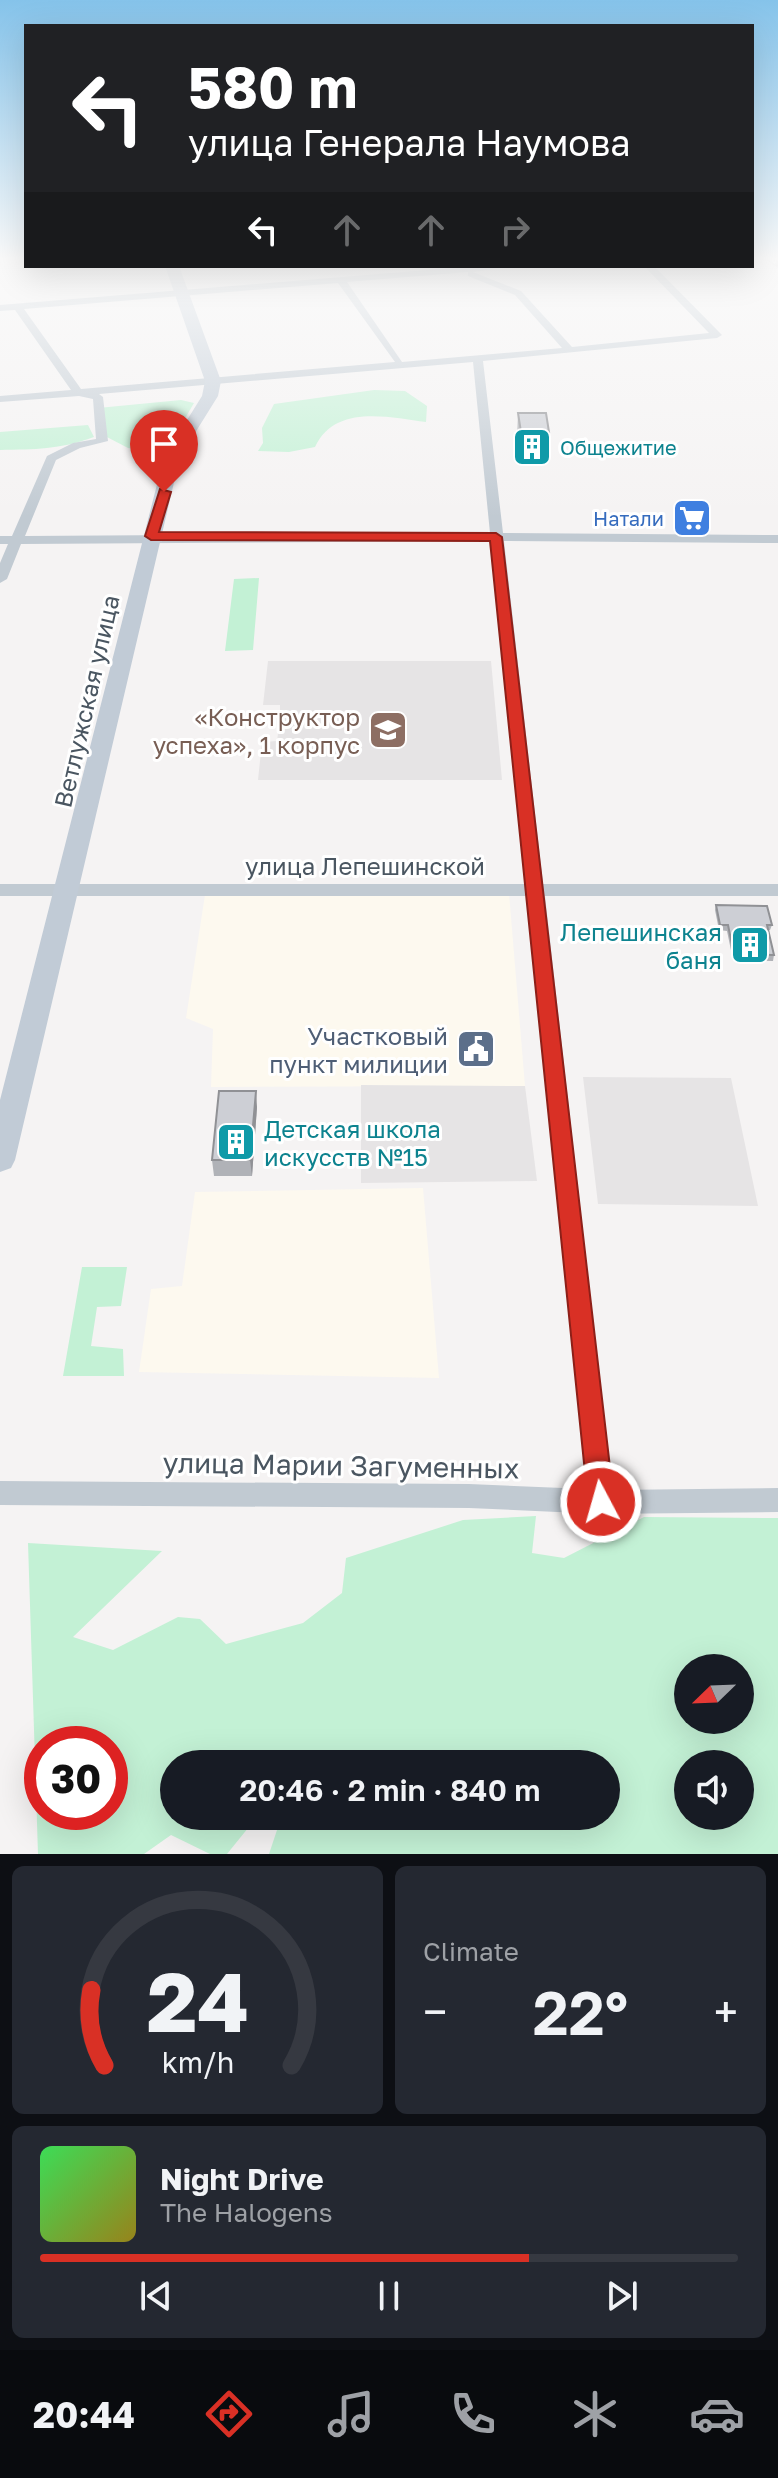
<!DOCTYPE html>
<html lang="en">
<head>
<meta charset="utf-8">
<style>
	body { margin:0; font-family:"Golos Text",sans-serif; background:#242831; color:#f1f3f6; height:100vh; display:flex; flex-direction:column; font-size:30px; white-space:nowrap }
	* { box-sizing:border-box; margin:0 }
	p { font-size:26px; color:#9ea1a6 }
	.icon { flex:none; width:44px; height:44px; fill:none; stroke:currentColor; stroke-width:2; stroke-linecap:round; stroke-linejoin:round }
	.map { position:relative; height:1854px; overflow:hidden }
	.panel { display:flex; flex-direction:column; gap:12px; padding:12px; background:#0d0f14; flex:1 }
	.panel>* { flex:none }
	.banner { position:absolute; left:24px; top:24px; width:730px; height:244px; border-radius:0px; box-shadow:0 8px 32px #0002; background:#202124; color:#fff; overflow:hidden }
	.needle { width:52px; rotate:247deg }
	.tools { position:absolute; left:674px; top:1654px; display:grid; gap:16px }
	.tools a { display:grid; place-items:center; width:80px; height:80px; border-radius:50%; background:#171b24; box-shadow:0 8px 32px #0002; font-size:40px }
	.speed { position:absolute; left:24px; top:1726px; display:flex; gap:16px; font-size:40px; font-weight:700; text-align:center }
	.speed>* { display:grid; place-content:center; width:104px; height:104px; border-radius:50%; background:#171b24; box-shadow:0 8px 32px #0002; line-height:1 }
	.speed .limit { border:12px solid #d22; background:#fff; color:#111 }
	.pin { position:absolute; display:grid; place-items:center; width:68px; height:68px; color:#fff; margin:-82px -34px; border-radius:50% 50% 50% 0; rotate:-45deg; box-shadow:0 0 8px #0007 }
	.pin .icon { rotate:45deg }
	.me { position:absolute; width:88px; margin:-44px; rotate:354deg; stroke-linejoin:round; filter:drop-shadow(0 0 6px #0008) }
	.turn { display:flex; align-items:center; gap:28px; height:168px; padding:0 32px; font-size:36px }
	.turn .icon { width:104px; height:104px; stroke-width:2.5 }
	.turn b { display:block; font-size:56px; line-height:68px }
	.lanes { display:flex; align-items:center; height:76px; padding:0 32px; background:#0003; justify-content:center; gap:40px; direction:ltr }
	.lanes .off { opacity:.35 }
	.big { font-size:60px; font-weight:600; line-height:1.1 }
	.panel .tile { flex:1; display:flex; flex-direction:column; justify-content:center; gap:12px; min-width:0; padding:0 28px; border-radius:12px; background:#242831 }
	.panel .dial { align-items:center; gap:0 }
	.dial svg { height:208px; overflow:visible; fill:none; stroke:#363941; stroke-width:7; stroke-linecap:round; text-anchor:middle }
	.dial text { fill:#f1f3f6; stroke:none }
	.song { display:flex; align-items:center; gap:24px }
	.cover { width:96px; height:96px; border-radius:12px; background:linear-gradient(135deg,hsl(130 70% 55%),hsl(50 70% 35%)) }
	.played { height:8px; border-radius:4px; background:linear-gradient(90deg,#d93025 70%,#363941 70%) }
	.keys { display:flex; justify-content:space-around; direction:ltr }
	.heat { display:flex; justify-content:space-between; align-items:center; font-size:44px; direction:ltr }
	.panel .tiles { flex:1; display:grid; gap:12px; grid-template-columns:1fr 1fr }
	.tile:last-child { grid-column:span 2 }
	.trip { position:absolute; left:160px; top:1750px; width:460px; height:80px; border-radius:40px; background:#171b24; box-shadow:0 8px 32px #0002; font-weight:600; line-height:80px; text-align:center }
	.tabs { display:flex; height:128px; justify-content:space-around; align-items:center; background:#090b0e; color:#9ea1a6 }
	.tabs .icon { width:56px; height:56px }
	.tabs .on { color:#d93025 }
	.tabs b { font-size:36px; color:#f1f3f6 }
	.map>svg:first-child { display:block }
	.commercial { fill:#fdf9ef }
	.education { fill:#e6e4e5 }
	.green { fill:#c3f1d5; fill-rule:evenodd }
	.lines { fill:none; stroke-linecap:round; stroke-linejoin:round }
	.street { fill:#c1cad2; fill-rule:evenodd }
	.secondary { fill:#c1cbd6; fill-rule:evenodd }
	.rail-casing { stroke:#b5b8bd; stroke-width:5 }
	.rail { stroke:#fff; stroke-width:3; stroke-dasharray:8; stroke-linecap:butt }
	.wall { fill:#b0b2b7 }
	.shaded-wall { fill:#909195 }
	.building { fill:#cdcfd5; stroke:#909195; stroke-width:2 }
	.route { fill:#d93025; stroke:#8d1f18; stroke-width:2 }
	.labels { text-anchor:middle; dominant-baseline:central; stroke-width:6; stroke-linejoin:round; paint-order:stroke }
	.far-culture-label { font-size:20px; fill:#0d838f; stroke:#fff; text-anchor:start }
	.far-shop-label { font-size:20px; fill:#366cbe; stroke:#fff; text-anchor:end }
	.street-label { font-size:24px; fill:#4a5661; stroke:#fff }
	.education-label { font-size:24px; fill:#785e54; stroke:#fff; text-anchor:end }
	.culture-label { font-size:24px; fill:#0d838f; stroke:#fff; text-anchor:end }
	.service-label { font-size:24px; fill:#4e5e75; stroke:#fff; text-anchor:end }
	.near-street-label { font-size:28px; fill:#4a5661; stroke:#fff }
</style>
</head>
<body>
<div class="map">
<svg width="778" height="1854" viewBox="0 0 778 1854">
	<rect width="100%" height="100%" fill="#f5f3f3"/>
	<path class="commercial" d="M509 893 525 1086 211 1087 213 1029 186 1018 205 895Z
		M423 1188 439 1378 139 1372 151 1289 182 1286 195 1192Z"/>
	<path class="education" d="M268 661H491L502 780H258L262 742 277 741 280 719V705H263Z
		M583 1077 731 1078 758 1206 598 1204Z
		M361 1085 525 1086 537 1181 361 1183Z"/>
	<path class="green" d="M374 390 405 391 427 406 426 422C388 417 335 404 315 447L289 452 258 451 263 443 262 428 274 404Z
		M181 400 194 403 165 453 128 448 103 435 98 408Z
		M88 425 94 437C58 450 36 449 0 450V432Z
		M259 578 253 650 225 651 234 579Z
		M82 1267H127L121 1306 97 1307 91 1346 123 1349 124 1376H63Z
		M536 1516 532 1553 564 1558 644 1517 778 1518V1854H269L277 1830 257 1817 227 1854H210L171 1835 144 1854H38L28 1543 162 1551 73 1637 113 1650 178 1617 200 1619 226 1644 303 1623 342 1593 346 1558 463 1520ZM740 1668V1720H688V1668ZM42 1744H110V1812H42ZM606 1764V1816H174V1764ZM740 1764V1816H688V1764Z"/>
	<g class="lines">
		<path class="street" d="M476 266H514L473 272 521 291 572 347 709 333 644 266H654L722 335 717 338 483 361 503 533 778 535V543L504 541 543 884H778V896H545L612 1490 778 1488V1512L601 1514 469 1508 0 1505V1481L469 1484 587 1489 527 896H0V884H526L491 541 21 544 7 579 0 583V563L8 544H0V536H12L47 456 73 443 96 439 93 399 79 396 0 402V396L71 390 15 310 0 311V305ZM468 272V276L515 295 562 348 402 362 347 282ZM338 283 395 362 81 389 24 309ZM473 362 490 533 25 536 56 460 80 448 108 441 103 397 99 394Z"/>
		<path class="secondary" d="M165 266H179L221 381 218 396 180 457 15 1160 11 1168 0 1172V1100L164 457 202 396 205 381Z"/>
		<g class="rail-casing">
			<path id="rail" d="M769 258 778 265"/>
		</g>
		<use href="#rail" class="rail"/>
	</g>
	<path class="wall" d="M518 413 549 432 548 457H519L517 437Z
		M716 905 772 925 770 930H768L774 955 773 961 733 960 727 931 719 930 715 910Z
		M257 1107 252 1176H214L212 1160Z"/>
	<path class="shaded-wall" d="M256 1091 257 1107 252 1176 250 1160Z"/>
	<path class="building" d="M518 413H546L549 432H521Z
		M716 905 767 906 772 925H767L774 955 734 954 728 925H720Z
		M219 1091H256L250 1160H212Z"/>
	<linearGradient id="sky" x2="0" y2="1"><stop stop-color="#85c3ea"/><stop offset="0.5" stop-color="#fafafa"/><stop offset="1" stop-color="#fafafa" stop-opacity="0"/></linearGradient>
	<rect width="778" height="517" fill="url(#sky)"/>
	<path class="route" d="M160 489 171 492 159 532 496 533 502 537 614 1502 611 1511 601 1514 592 1511 588 1502 490 541 151 540 145 536Z"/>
	<defs>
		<g id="building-square" transform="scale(2)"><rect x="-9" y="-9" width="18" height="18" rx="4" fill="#0f9aa8" stroke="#fff"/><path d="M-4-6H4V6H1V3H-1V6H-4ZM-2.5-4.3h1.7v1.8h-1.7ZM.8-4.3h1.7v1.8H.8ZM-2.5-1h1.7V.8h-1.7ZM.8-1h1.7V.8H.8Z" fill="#fff"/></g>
		<g id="supermarket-square" transform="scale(2)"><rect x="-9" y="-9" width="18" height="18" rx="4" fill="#3f7fe0" stroke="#fff"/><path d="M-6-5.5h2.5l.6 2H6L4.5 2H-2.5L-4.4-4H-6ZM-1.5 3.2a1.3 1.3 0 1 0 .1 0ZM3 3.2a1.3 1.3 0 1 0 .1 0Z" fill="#fff"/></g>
		<g id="school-square" transform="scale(2)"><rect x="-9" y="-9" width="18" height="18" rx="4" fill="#8d6e63" stroke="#fff"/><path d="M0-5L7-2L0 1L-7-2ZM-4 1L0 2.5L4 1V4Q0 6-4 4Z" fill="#fff"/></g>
		<g id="civic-square" transform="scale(2)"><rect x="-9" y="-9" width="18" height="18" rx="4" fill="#5c6f8a" stroke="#fff"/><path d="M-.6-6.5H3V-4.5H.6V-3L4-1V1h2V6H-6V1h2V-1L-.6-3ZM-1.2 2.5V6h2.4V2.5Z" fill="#fff"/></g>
	</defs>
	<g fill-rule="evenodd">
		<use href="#building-square" x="532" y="447"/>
		<use href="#supermarket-square" x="692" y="518"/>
		<use href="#school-square" x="388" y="730"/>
		<use href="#building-square" x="750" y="945"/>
		<use href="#civic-square" x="476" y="1049"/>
		<use href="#building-square" x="236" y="1142"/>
	</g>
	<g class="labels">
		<g class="far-culture-label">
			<text x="560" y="447">Общежитие</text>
		</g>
		<g class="far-shop-label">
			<text x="664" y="518">Натали</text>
		</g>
		<g class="street-label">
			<text transform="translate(86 701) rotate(-77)">Ветлужская улица</text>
			<text x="365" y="865">улица Лепешинской</text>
		</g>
		<g class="education-label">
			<text x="360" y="716">«Конструктор<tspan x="360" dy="28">успеха», 1 корпус</tspan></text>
		</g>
		<g class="culture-label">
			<text x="722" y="931">Лепешинская<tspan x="722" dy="28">баня</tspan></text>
			<text x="264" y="1128" text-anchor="start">Детская школа<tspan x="264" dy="28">искусств №15</tspan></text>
		</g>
		<g class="service-label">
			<text x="448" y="1035">Участковый<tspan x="448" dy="28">пункт милиции</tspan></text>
		</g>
		<g class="near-street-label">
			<text transform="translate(341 1465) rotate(1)">улица Марии Загуменных</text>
		</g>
	</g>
</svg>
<div class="tools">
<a><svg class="needle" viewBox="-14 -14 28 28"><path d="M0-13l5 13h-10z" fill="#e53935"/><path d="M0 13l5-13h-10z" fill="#9ea1a6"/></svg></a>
<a><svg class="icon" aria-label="sound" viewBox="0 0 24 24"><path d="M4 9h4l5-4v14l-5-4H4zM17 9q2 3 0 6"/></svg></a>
</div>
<div class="speed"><div class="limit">30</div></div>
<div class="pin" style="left:164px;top:492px;background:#d93025"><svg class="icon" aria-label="arrive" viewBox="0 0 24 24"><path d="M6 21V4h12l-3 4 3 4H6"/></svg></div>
<svg class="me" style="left:601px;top:1502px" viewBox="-20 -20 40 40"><circle r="17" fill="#d93025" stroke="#fff" stroke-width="3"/><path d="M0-11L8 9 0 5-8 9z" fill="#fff"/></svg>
<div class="trip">20:46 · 2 min · 840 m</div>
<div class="banner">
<div class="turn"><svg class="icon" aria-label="left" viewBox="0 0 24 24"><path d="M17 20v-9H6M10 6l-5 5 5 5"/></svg><div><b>580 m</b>улица Генерала Наумова</div></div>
<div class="lanes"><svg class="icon" aria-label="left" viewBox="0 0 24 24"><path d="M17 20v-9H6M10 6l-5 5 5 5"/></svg><svg class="icon off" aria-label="ahead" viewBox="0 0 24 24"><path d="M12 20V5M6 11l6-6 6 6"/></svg><svg class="icon off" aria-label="ahead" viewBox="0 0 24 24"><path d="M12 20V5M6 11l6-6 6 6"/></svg><svg class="icon off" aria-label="right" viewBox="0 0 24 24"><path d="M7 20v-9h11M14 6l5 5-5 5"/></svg></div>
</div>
</div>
<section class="panel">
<div class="tiles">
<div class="tile dial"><svg viewBox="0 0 100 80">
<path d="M14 69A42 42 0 1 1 86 69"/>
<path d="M14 69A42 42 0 0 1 9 40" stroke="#d93025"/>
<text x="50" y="56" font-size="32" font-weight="700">24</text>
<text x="50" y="72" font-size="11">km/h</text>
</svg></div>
<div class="tile"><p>Climate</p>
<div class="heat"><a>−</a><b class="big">22°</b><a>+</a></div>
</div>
<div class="tile">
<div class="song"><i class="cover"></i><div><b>Night Drive</b><p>The Halogens</p></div></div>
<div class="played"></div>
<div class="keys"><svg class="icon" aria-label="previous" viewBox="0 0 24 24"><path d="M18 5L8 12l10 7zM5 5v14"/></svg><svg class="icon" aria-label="pause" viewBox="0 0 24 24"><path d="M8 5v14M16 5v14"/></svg><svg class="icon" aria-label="next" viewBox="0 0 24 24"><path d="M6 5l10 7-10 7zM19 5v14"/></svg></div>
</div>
</div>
</section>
<nav class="tabs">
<b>20:44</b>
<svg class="icon on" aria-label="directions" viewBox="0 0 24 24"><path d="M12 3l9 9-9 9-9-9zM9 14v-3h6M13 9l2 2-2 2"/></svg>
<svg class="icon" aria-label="music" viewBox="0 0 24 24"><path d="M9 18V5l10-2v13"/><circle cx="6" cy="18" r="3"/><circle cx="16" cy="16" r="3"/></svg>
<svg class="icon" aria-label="phone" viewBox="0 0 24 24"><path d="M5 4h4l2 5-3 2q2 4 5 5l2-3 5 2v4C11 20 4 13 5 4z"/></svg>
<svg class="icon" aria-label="climate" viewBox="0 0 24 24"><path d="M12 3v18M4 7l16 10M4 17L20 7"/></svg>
<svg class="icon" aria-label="car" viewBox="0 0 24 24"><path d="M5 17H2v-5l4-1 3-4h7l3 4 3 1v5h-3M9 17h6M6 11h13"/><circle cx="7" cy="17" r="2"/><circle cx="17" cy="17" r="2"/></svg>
</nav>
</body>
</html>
